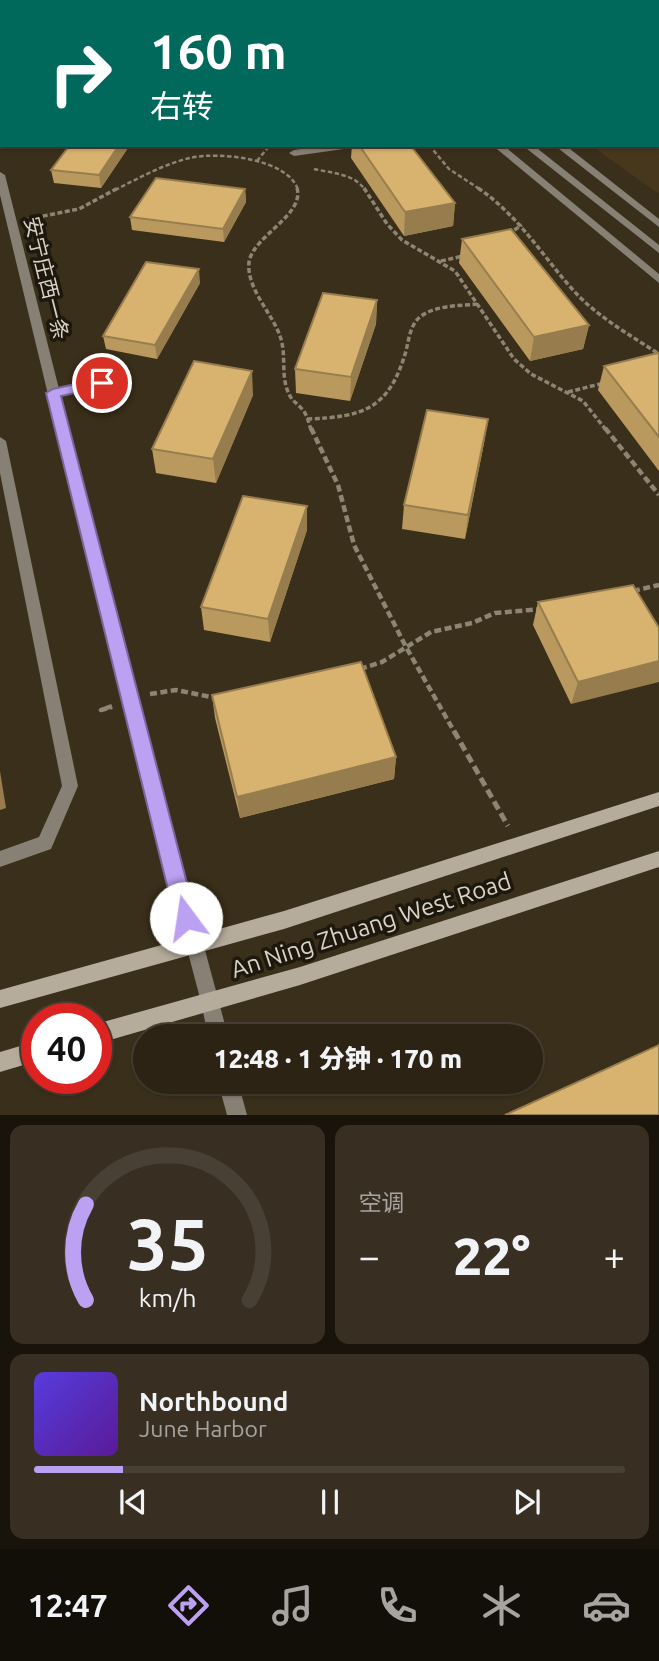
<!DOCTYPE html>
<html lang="zh">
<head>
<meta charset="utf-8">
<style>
	body { margin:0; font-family:Ubuntu,"Noto Sans SC",sans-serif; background:#382f22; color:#f1f3f6; height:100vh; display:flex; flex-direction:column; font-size:26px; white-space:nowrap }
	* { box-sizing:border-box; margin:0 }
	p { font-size:23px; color:#a6a4a0 }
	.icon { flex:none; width:38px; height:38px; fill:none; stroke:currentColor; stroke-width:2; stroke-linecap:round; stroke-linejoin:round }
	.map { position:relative; height:1115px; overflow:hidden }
	.panel { display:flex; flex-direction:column; gap:10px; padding:10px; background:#18130b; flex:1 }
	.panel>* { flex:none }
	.top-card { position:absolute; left:0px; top:0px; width:660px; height:147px; box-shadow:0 2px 5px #0004,0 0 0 2px #484034; background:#00695c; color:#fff; overflow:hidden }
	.speed { position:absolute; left:21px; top:1003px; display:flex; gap:14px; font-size:35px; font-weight:700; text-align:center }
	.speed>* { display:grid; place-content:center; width:91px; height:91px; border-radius:50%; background:#2c2314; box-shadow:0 2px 5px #0004,0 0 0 2px #484034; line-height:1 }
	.speed .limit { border:10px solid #d22; background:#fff; color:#111 }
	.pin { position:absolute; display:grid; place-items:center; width:60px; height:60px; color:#fff; margin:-30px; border:4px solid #fff; border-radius:50%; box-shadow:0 2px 7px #0007 }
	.me { position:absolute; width:77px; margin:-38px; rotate:346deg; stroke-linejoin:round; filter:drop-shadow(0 0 5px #0008) }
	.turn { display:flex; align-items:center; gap:24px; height:147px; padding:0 35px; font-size:32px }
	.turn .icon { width:91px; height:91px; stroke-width:2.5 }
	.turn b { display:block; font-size:49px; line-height:60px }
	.big { font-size:52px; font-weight:800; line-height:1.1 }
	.panel .card { flex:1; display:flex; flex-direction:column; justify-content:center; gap:10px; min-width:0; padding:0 24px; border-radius:14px; background:#382f22 }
	.panel .dial { align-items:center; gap:0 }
	.dial svg { height:182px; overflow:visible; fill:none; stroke:#484034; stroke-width:7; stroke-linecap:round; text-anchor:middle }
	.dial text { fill:#f1f3f6; stroke:none }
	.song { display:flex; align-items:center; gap:21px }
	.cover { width:84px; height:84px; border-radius:10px; background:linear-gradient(135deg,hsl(250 70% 55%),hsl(270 70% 35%)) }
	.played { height:7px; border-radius:4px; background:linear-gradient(90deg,#bca0f2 15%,#484034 15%) }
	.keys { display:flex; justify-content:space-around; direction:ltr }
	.heat { display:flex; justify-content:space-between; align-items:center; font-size:38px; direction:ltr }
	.panel .tiles { flex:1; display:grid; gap:10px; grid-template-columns:1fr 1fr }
	.card:last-child { grid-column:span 2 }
	.trip { position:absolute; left:133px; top:1024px; width:410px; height:70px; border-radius:35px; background:#2c2314; box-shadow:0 2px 5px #0004,0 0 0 2px #484034; font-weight:800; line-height:70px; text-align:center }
	.dock { display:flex; height:112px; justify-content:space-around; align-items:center; background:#120e08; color:#a6a4a0 }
	.dock .icon { width:49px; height:49px }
	.dock .on { color:#bca0f2 }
	.dock b { font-size:32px; color:#f1f3f6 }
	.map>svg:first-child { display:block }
	.built { fill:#47371c }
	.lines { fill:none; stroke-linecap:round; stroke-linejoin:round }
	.path-far3 { stroke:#8d8473; stroke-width:2.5; stroke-dasharray:4.5 2.5; stroke-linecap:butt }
	.path-far2 { stroke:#8d8473; stroke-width:3.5; stroke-dasharray:5 2.5; stroke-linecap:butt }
	.path-far1 { stroke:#8d8473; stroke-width:4.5; stroke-dasharray:7 3.5; stroke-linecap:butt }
	.path { stroke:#8d8473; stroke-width:5; stroke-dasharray:9 4.5; stroke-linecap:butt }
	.service { fill:#868075; fill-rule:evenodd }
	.minor { fill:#868075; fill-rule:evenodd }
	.tertiary { fill:#868075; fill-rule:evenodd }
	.secondary { fill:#b6ac9c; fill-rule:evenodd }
	.wall { fill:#ba995f }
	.shaded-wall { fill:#977d4e }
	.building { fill:#d8b26f; stroke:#977d4e; stroke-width:2 }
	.route { fill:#bca0f2; stroke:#7a689d; stroke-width:2 }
	.labels { text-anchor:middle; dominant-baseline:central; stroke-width:7; stroke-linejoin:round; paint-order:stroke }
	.street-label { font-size:21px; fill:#d8d1c4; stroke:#1d180e }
	.near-street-label { font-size:24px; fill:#d8d1c4; stroke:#1d180e }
</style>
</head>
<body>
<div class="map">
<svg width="659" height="1115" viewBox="0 0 659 1115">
	<rect width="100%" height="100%" fill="#3a2f1a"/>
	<path class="built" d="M659 94V194L590 145H658Z"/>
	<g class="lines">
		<path class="path-far3" d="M175 0 177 2
			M266 0 268 2
			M429 145 449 169 481 190
			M257 161 270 145
			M314 169C332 173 355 174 365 190
			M115 190C139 178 164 164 190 158 219 151 289 159 298 190"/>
		<path class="path-far2" d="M297 188C305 215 253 236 249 262 246 288 272 313 280 336 287 355 280 376 289 394 292 401 298 404 303 410 307 415 309 423 311 430
			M364 188 387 224 402 240 455 271 514 359 531 374 583 401 606 430
			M478 188C519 216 541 254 573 290 596 316 630 335 659 354
			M28 219 79 209 118 188
			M508 234 522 225
			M441 261 463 256
			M568 392 604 383
			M307 419C364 417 389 409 406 351 409 339 410 325 420 317 435 305 459 306 477 304"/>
		<path class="path-far1" d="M311 428 338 485 354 545 406 647 455 733
			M605 428 659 495
			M633 591 659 585
			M360 669 382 662 431 632 472 623 495 613 542 609
			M150 694 176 690 216 698
			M112 706 101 710 112 707"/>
		<path class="path" d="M454 731 508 826"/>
		<path class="service" d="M522 145H533L659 245V253Z
			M102 379 108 383 106 386 53 397 47 393 53 389Z"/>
		<path class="minor" d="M329 145H356L351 148 294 156 289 153 294 150Z
			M0 437 6 441 78 786 51 849 0 867V851L39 837 62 786 0 473Z
			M210 993 217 995 228 1036H208L201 1002 203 995Z
			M218 1082H238L247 1115H227Z"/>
		<path class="tertiary" d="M344 0H352L354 2H345Z
			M374 0H382L384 2H375Z
			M658 80H659V86H658Z
			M492 145H503L659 274V283Z
			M554 145H565L659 219V227Z
			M0 172 5 175 138 702 219 1002 217 1009 210 1011 203 1009 201 1002 122 702 0 195Z"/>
		<path class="secondary" d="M659 792V806L284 929 0 1008V990L284 911Z
			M659 851V867L300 985 96 1044V1024L300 967Z
			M37 1041V1061L0 1072V1052Z"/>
	</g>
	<path class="wall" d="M2 3V27L0 19V5Z
		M130 145 101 188 54 183 51 170Z
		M352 145H410L455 203 453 226 404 236 351 158Z
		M245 189 246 202 224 242 132 230 130 217Z
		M462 239 589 325 583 349 530 361 459 263Z
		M200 283 157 359 106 349 103 336Z
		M377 300 376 324 350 401 296 393 295 369Z
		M659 355V471L598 390 604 366Z
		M253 395 216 483 156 473 152 449Z
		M488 419 484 443 465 539 402 529 404 505Z
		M307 530 270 642 204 630 201 607Z
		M538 602 659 628 571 704 533 625Z
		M212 695 396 757 394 779 240 818 215 718Z"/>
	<path class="shaded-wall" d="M85 0H95V2H83Z
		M119 145H130L101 188 99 175Z
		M245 189 246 202 224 242 223 229Z
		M455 203 453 226 404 236 405 212Z
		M199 269 200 283 157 359 155 345Z
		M377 300 376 324 350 401 351 377Z
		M589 325 583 349 530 361 534 337Z
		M252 371 253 395 216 483 213 459Z
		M488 419 484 443 465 539 468 515Z
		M307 506V530L270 642 268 619Z
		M659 661V682L571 704 578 682Z
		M396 757 394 779 240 818 237 797Z
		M0 771 6 808 0 810Z"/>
	<path class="building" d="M5 0H85L83 2H3Z
		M208 0H252L253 2H209Z
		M70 145H119L99 175 51 170Z
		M359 145H410L455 203 405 212Z
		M156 178 245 189 223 229 130 217Z
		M511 229 589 325 534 337 462 239Z
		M146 262 199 269 155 345 103 336Z
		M323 293 377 300 351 377 295 369Z
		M658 353 659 355V437L604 366Z
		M194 361 252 371 213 459 152 449Z
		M427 410 488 419 468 515 404 505Z
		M243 496 307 506 268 619 201 607Z
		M633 585 659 628V661L578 682 538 602Z
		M361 662 396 757 237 797 212 695Z
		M659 1045V1115H505Z"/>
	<path class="route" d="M102 378 109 383 107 386 61 396 196 918 193 925 186 927 178 925 175 918 46 393 53 389Z"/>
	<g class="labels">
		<g class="street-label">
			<text transform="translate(47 278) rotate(76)">安宁庄西一条</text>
		</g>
		<g class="near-street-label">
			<text transform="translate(371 925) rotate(-18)">An Ning Zhuang West Road</text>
		</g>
	</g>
</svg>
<div class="speed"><div class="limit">40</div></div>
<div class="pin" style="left:102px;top:383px;background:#d93025"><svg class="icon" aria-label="arrive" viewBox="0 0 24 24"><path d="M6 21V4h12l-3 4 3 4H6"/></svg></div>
<svg class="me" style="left:186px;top:918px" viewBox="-20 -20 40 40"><circle r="19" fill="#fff"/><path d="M0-13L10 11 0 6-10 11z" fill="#bca0f2"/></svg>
<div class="trip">12:48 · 1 分钟 · 170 m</div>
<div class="top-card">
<div class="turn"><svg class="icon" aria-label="right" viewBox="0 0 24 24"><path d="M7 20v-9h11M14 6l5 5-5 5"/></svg><div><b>160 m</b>右转</div></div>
</div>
</div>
<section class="panel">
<div class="tiles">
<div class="card dial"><svg viewBox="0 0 100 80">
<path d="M14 69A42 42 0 1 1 86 69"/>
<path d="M14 69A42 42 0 0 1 14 27" stroke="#bca0f2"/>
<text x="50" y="56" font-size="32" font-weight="700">35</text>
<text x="50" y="72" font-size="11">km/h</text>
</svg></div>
<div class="card"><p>空调</p>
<div class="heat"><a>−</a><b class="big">22°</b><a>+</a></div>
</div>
<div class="card">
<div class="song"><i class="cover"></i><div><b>Northbound</b><p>June Harbor</p></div></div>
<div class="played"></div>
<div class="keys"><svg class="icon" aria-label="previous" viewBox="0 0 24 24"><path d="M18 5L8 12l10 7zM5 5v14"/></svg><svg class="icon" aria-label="pause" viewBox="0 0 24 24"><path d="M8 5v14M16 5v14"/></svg><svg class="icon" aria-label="next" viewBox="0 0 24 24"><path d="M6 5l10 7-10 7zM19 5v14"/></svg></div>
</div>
</div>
</section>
<nav class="dock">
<b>12:47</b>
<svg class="icon on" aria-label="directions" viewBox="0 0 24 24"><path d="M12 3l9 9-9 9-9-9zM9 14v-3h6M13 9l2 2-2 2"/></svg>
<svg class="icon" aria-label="music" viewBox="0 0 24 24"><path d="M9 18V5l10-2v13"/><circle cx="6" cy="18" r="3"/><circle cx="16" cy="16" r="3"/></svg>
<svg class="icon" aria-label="phone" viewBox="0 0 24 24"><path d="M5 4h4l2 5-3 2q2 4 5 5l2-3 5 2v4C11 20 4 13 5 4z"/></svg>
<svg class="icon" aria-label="climate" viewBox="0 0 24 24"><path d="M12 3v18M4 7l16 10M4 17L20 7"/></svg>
<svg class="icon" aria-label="car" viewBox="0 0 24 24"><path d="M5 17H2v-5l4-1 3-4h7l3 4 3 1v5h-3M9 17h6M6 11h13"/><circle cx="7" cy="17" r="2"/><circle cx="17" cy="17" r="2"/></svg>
</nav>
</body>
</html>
